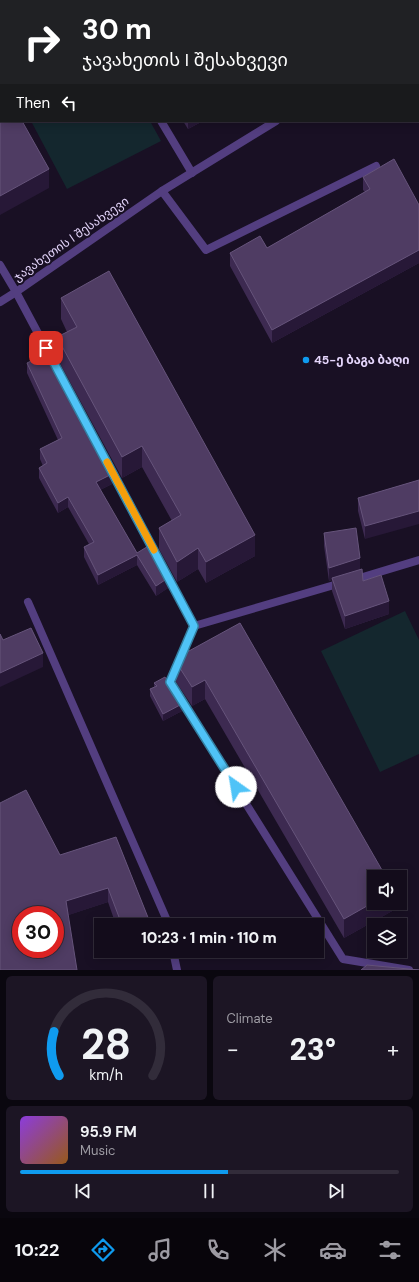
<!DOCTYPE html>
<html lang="en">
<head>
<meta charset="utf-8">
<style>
	body { margin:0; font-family:"DM Sans","Noto Sans Georgian",sans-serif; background:#1c1524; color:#f1f3f6; height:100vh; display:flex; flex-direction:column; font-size:15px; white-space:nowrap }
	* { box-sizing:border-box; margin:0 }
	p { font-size:13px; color:#9d9ba3 }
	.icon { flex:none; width:22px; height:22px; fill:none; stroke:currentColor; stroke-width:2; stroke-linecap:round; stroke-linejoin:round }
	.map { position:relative; height:970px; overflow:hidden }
	.details { display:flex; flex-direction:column; gap:6px; padding:6px; background:#0a070f; flex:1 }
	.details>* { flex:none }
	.banner { position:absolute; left:0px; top:0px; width:419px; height:122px; box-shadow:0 2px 10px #0003,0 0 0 1px #322c3a; background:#202124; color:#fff; overflow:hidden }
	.fabs { position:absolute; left:367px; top:870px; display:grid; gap:8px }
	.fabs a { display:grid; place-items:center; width:40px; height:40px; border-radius:0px; background:#130c1b; box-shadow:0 2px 10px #0003,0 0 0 1px #322c3a; font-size:20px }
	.speed { position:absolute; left:12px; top:906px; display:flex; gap:8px; font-size:20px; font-weight:700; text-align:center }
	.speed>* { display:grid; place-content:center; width:52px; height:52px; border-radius:50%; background:#130c1b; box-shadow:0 2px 10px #0003,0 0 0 1px #322c3a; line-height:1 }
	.speed .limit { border:6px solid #d22; background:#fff; color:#111 }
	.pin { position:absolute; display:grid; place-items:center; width:34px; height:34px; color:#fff; margin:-17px; border-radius:8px; box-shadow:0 2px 6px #0006 }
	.me { position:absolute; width:44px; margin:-22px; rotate:328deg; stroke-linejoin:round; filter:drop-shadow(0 0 3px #0008) }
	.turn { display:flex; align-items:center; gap:14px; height:84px; padding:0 16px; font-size:18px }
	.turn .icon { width:52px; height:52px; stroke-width:2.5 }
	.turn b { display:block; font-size:28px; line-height:34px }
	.then { display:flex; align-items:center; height:38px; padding:0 16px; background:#0003; gap:8px; font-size:15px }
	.big { font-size:30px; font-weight:800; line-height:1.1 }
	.details .tile { flex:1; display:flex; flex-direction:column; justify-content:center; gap:6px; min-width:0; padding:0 14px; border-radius:6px; background:#1c1524 }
	.details .dial { align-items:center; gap:0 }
	.dial svg { height:104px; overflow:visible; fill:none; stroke:#322c3a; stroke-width:7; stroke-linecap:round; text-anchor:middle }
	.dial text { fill:#f1f3f6; stroke:none }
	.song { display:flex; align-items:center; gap:12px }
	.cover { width:48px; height:48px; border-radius:6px; background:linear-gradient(135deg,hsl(270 70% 55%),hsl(30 70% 35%)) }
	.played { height:4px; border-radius:2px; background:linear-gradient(90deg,#0f9bef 55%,#322c3a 55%) }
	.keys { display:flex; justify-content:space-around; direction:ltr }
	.heat { display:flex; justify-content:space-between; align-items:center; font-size:22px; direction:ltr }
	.details .tiles { flex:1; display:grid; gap:6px; grid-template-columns:1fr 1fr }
	.tile:last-child { grid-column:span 2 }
	.trip { position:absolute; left:94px; top:918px; width:230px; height:40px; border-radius:0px; background:#130c1b; box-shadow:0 2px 10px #0003,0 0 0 1px #322c3a; font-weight:800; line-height:40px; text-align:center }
	.dock { display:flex; height:64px; justify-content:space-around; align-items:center; background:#08050b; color:#9d9ba3 }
	.dock .icon { width:28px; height:28px }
	.dock .current { color:#0f9bef }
	.dock b { font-size:18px; color:#f1f3f6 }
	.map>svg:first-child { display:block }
	.green { fill:#14272e }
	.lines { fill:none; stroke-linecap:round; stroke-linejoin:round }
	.lane { stroke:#533e80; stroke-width:8 }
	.street { stroke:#533e80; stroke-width:8 }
	.wall { fill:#3d2a51 }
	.shaded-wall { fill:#271837 }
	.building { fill:#4f3c63; stroke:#66547b; fill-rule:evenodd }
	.route-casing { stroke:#337fa1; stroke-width:10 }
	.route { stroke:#4fc3f7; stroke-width:7 }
	.slow { stroke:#f59e0b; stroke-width:7 }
	.poi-dot { fill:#0f9bef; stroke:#191024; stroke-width:1.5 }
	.labels { text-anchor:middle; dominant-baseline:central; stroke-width:4; stroke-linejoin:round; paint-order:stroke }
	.street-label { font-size:12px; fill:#e5d6fc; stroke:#191024 }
	.poi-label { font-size:12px; font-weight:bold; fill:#e5d6fc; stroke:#191024; text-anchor:start }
</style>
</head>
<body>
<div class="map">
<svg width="419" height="970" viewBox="0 0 419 970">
	<rect width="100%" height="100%" fill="#191024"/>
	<path class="green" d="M0 0H82V1H1V64Z
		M197 0H305L306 1H197Z
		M31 121H150L161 141 67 189Z
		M405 611 419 640V754L380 772 321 651Z"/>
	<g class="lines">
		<path class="lane" d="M90 0 91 1
			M334 0 335 1
			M161 121 192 173
			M162 191 206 250 376 166
			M0 265 16 292 0 302
			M353 580 419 560
			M194 626 341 583"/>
		<path class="street" d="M418 36 419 35
			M276 121 162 191 16 292 194 626 170 682 343 959 409 970
			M28 602 169 925
			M173 951 177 970"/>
	</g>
	<path class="wall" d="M118 0H197V1H118Z
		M367 0H393L392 1H368Z
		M183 121H203L188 129Z
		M363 177 419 205V263L272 343 230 266V253L267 248 365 192 363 190Z
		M61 298 255 556 206 583 198 569 177 582 159 549V528L172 521 142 467 122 478 57 358V337L67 332 61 319Z
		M27 363 112 484 100 490 137 553 168 588 156 596 137 565 98 585 84 557V547L89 544 68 507 58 513 39 478V468L43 466 40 459V449L58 440 27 373Z
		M419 480 365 539 358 511V498Z
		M324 533 360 570 363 581 389 614 345 629 332 591V580L329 581 324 546Z
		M240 623 394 903V910L344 938 205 699 192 706 176 682V662Z
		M154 683 182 711 163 721 150 696V689L154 687Z
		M116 837 151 925H116L108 902 68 915 0 970 60 855Z"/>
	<path class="shaded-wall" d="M373 0H393L392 1H373Z
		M188 121H203L188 129Z
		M49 169V188L0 215V196Z
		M419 250V263L272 343V330Z
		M142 446V467L122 478V457Z
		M112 474V484L96 492V482Z
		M68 497V507L58 513V503Z
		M419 511V524L365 539V526Z
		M255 535V556L206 583V562Z
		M198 548V569L177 582V562Z
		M137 555V565L98 585V575Z
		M360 558V572L332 578V580L329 581V568Z
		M168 578V588L156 596V586Z
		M389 601V614L345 629V616Z
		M43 653V667L0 687V673Z
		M205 680V699L192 706V687Z
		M182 704V711L163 721V714Z
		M108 888V902L66 916V901Z
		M374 902V903H394V910L344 938V919Z
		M128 951H139L128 955Z"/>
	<path class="building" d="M128 0H197V1H129Z
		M0 81 1 83V121H22L49 169 0 196Z
		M394 159 419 205V250L272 330 230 253 260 236 267 248 370 189 363 177Z
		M109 271 255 535 206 562 198 548 177 562 159 528 181 515 142 446 122 457 57 337 77 327 61 298Z
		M47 353 112 474 96 482 137 553 150 545 168 578 156 586 137 555 98 575 84 547 94 542 68 497 58 503 39 468 47 463 40 449 62 438 27 363Z
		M419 480V511L365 526 358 498Z
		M356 528 360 558 329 568 324 533Z
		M362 569 363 581 381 575 389 601 345 616 332 578Z
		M240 623 386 877H374V902L344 919 205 680 192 687 176 662 178 657Z
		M31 628 43 653 0 673V634L3 640Z
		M165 677 182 704 163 714 150 689 157 686 154 683Z
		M26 790 60 855 116 837 151 925H122L108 888 66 901 77 970H0V803ZM21 915H55V949H21Z
		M367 965 419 970H361Z"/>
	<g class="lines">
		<g class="route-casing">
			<path id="route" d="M46 348 194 626 170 682 236 787"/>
		</g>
		<use href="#route" class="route"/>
		<path class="slow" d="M107 462 154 550"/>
	</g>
	<circle class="poi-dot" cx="306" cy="360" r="4"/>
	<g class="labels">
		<g class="street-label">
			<text transform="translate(71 239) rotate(-35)">ჯავახეთის I შესახვევი</text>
		</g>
		<g class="poi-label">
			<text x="314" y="360">45-ე ბაგა ბაღი</text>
		</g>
	</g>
</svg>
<div class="fabs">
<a><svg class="icon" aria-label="sound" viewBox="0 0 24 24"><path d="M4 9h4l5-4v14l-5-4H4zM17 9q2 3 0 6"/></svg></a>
<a><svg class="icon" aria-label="layers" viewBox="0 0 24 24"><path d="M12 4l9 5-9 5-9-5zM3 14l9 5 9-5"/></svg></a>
</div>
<div class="speed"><div class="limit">30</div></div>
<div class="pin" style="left:46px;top:348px;background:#d93025"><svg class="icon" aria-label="arrive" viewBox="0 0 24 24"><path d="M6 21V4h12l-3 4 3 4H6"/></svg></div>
<svg class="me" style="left:236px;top:787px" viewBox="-20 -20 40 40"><circle r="19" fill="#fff"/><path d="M0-13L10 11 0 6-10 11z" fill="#4fc3f7"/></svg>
<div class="trip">10:23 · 1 min · 110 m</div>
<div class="banner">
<div class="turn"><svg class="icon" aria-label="right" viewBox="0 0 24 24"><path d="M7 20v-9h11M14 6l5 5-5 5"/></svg><div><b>30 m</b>ჯავახეთის I შესახვევი</div></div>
<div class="then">Then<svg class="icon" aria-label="left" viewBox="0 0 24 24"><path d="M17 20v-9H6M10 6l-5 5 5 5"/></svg></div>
</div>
</div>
<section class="details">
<div class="tiles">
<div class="tile dial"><svg viewBox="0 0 100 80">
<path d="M14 69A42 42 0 1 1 86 69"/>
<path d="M14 69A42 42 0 0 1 10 35" stroke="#0f9bef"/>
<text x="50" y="56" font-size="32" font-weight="700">28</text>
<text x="50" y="72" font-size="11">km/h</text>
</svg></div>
<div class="tile"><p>Climate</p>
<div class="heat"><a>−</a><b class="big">23°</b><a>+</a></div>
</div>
<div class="tile">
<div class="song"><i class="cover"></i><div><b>95.9 FM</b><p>Music</p></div></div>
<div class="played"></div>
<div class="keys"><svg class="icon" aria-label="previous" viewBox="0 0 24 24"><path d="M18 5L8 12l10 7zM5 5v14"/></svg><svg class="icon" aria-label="pause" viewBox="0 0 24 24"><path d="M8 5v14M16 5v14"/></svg><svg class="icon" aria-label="next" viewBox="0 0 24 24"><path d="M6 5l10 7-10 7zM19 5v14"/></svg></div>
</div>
</div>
</section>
<nav class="dock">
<b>10:22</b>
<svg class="icon current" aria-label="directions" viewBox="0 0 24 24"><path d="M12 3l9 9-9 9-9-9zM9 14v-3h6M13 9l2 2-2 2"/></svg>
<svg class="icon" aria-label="music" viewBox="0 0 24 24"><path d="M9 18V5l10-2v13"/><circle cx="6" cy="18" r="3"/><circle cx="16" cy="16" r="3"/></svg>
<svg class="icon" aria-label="phone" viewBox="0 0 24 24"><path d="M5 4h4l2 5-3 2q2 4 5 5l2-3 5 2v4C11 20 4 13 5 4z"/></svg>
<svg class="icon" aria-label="climate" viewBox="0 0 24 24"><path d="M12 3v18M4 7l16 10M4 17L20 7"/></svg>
<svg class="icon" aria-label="car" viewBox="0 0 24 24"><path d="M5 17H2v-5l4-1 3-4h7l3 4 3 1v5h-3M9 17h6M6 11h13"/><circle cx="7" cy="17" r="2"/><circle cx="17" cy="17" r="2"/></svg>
<svg class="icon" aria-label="filters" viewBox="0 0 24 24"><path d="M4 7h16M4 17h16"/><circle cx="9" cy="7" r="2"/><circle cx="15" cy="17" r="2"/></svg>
</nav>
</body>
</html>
